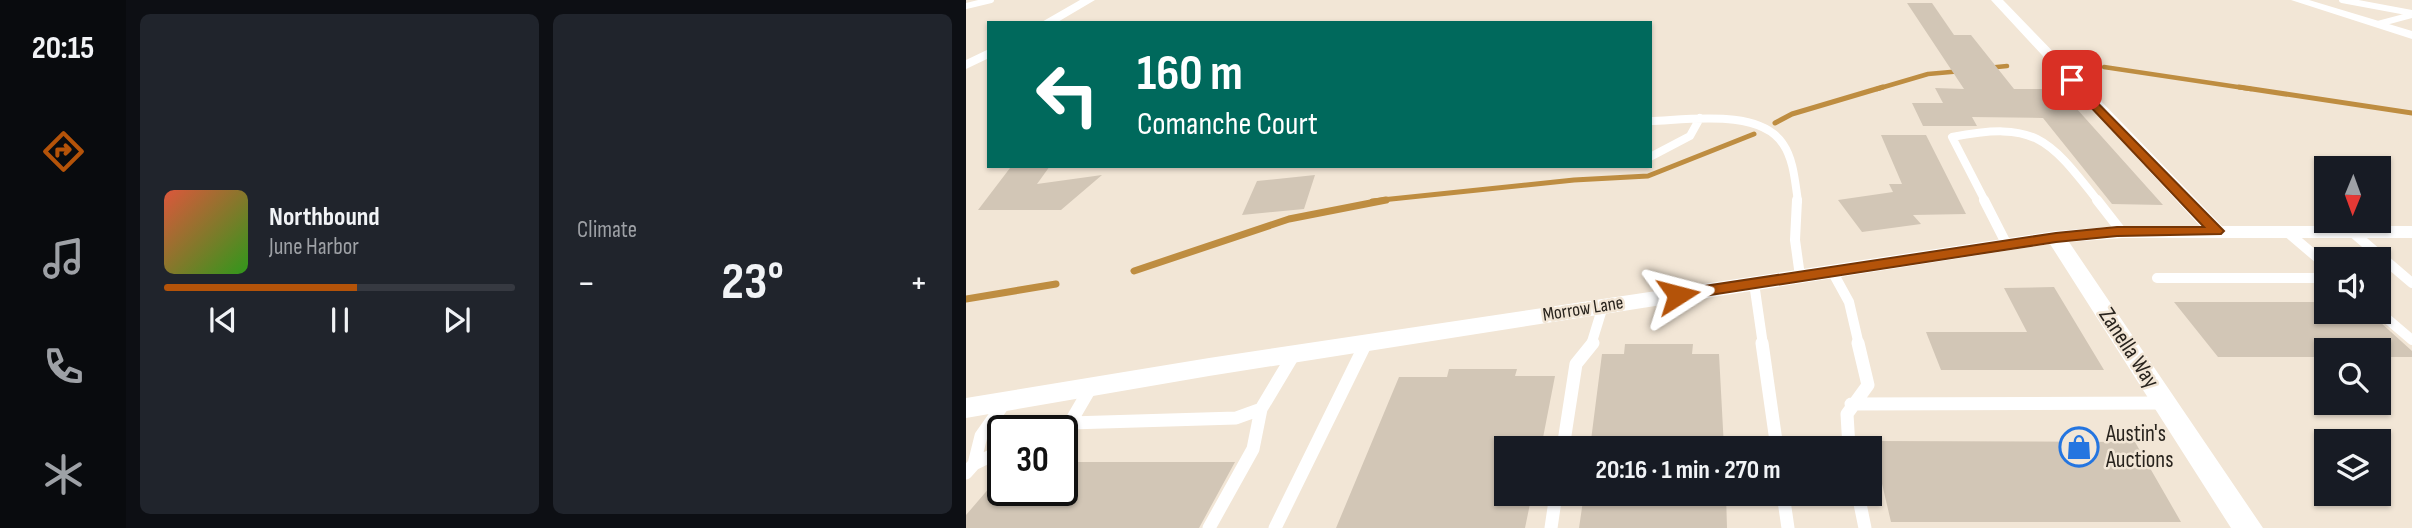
<!DOCTYPE html>
<html lang="en">
<head>
<meta charset="utf-8">
<style>
	body { margin:0; font-family:"Sofia Sans Condensed",sans-serif; background:#20242c; color:#f1f3f6; height:100vh; display:flex; flex-direction:column; font-size:26px; white-space:nowrap }
	* { box-sizing:border-box; margin:0 }
	p { font-size:23px; color:#9ea1a6 }
	.icon { flex:none; width:38px; height:38px; fill:none; stroke:currentColor; stroke-width:2; stroke-linecap:round; stroke-linejoin:round }
	.map { position:relative; flex:1; overflow:hidden }
	.sheet { display:flex; flex-direction:column; gap:14px; padding:14px; background:#0d0f14; width:840px }
	.sheet>* { flex:none }
	.guide { position:absolute; left:21px; top:21px; width:665px; height:147px; border-radius:0px; box-shadow:0 2px 5px #0004; background:#00695c; color:#fff; overflow:hidden }
	.needle { width:46px; rotate:181deg }
	.tools { position:absolute; left:1348px; top:156px; display:grid; gap:14px }
	.tools a { display:grid; place-items:center; width:77px; height:77px; border-radius:0px; background:#171b24; box-shadow:0 2px 5px #0004; font-size:35px }
	.speed { position:absolute; left:21px; top:415px; display:flex; gap:14px; font-size:35px; font-weight:700; text-align:center }
	.speed>* { display:grid; place-content:center; width:91px; height:91px; border-radius:50%; background:#171b24; box-shadow:0 2px 5px #0004; line-height:1 }
	.speed .limit { border:4px solid #111; border-radius:10px; background:#fff; color:#111 }
	.pin { position:absolute; display:grid; place-items:center; width:60px; height:60px; color:#fff; margin:-30px; border-radius:14px; box-shadow:0 4px 10px #0006 }
	.me { position:absolute; width:77px; margin:-38px; rotate:81deg; stroke-linejoin:round; filter:drop-shadow(0 0 5px #0008) }
	.turn { display:flex; align-items:center; gap:24px; height:147px; padding:0 35px; font-size:32px }
	.turn .icon { width:91px; height:91px; stroke-width:2.5 }
	.turn b { display:block; font-size:49px; line-height:60px }
	.big { font-size:52px; font-weight:700; line-height:1.1 }
	.sheet .widget { flex:1; display:flex; flex-direction:column; justify-content:center; gap:10px; min-width:0; padding:0 24px; border-radius:10px; background:#20242c }
	.song { display:flex; align-items:center; gap:21px }
	.cover { width:84px; height:84px; border-radius:10px; background:linear-gradient(135deg,hsl(10 70% 55%),hsl(110 70% 35%)) }
	.played { height:7px; border-radius:4px; background:linear-gradient(90deg,#b45309 55%,#363941 55%) }
	.keys { display:flex; justify-content:space-around; direction:ltr }
	.heat { display:flex; justify-content:space-between; align-items:center; font-size:38px; direction:ltr }
	.sheet .tiles { flex:1; display:grid; gap:14px; grid-template-columns:repeat(2,1fr) }
	.trip { position:absolute; left:528px; top:436px; width:388px; height:70px; border-radius:0px; background:#171b24; box-shadow:0 2px 5px #0004; font-weight:700; line-height:70px; text-align:center }
	main { display:flex; flex:1; min-height:0 }
	.tabs { display:flex; flex-direction:column; width:126px; justify-content:space-around; align-items:center; background:#090b0e; color:#9ea1a6 }
	.tabs .icon { width:49px; height:49px }
	.tabs .active { color:#b45309 }
	.tabs b { font-size:32px; color:#f1f3f6 }
	.map>svg:first-child { display:block }
	.lines { fill:none; stroke-linecap:round; stroke-linejoin:round }
	.stream-far2 { stroke:#be8d41; stroke-width:4.5 }
	.stream-far1 { stroke:#be8d41; stroke-width:5 }
	.stream { stroke:#be8d41; stroke-width:7 }
	.building { fill:#d2c6b6 }
	.service-far3 { stroke:#fff; stroke-width:6 }
	.service-far2 { stroke:#fff; stroke-width:8 }
	.service-far1 { stroke:#fff; stroke-width:10 }
	.service { stroke:#fff; stroke-width:13 }
	.minor { fill:#fff; fill-rule:evenodd }
	.route { fill:#b45309; stroke:#753606; stroke-width:2 }
	.labels { text-anchor:middle; dominant-baseline:central; stroke-width:5; stroke-linejoin:round; paint-order:stroke }
	.street-label { font-size:19px; fill:#28231d; stroke:#f2e6d6 }
	.near-street-label { font-size:23px; fill:#28231d; stroke:#f2e6d6 }
	.near-poi-label { font-size:23px; fill:#28231d; stroke:#f2e6d6; text-anchor:start }
</style>
</head>
<body>
<main>
<nav class="tabs">
<b>20:15</b>
<svg class="icon active" aria-label="directions" viewBox="0 0 24 24"><path d="M12 3l9 9-9 9-9-9zM9 14v-3h6M13 9l2 2-2 2"/></svg>
<svg class="icon" aria-label="music" viewBox="0 0 24 24"><path d="M9 18V5l10-2v13"/><circle cx="6" cy="18" r="3"/><circle cx="16" cy="16" r="3"/></svg>
<svg class="icon" aria-label="phone" viewBox="0 0 24 24"><path d="M5 4h4l2 5-3 2q2 4 5 5l2-3 5 2v4C11 20 4 13 5 4z"/></svg>
<svg class="icon" aria-label="climate" viewBox="0 0 24 24"><path d="M12 3v18M4 7l16 10M4 17L20 7"/></svg>
</nav>
<section class="sheet">
<div class="tiles">
<div class="widget">
<div class="song"><i class="cover"></i><div><b>Northbound</b><p>June Harbor</p></div></div>
<div class="played"></div>
<div class="keys"><svg class="icon" aria-label="previous" viewBox="0 0 24 24"><path d="M18 5L8 12l10 7zM5 5v14"/></svg><svg class="icon" aria-label="pause" viewBox="0 0 24 24"><path d="M8 5v14M16 5v14"/></svg><svg class="icon" aria-label="next" viewBox="0 0 24 24"><path d="M6 5l10 7-10 7zM19 5v14"/></svg></div>
</div>
<div class="widget"><p>Climate</p>
<div class="heat"><a>−</a><b class="big">23°</b><a>+</a></div>
</div>
</div>
</section>
<div class="map">
<svg width="1446" height="528" viewBox="0 0 1446 528">
	<rect width="100%" height="100%" fill="#f2e6d6"/>
	<g class="lines">
		<path class="stream-far2" d="M1138 67 1285 89
			M1021 68 1041 66
			M911 89 962 74 996 71"/>
		<path class="stream-far1" d="M1273 87 1446 113
			M809 123 826 114 917 87
			M406 201 608 180 682 176 788 134"/>
		<path class="stream" d="M168 271 323 219 420 200
			M0 299 90 284"/>
	</g>
	<path class="building" d="M941 3H966L988 35H1005L1048 89H1093L1197 205 1146 204 1077 118 1006 117 1011 126H957L946 103H977L969 88 998 89Z
		M915 135H960L1000 214 947 215 955 224 896 232 872 200 927 192 923 184H936Z
		M61 166H84L71 184 136 175 95 210H12L44 168Z
		M349 175 338 209 276 215 291 181Z
		M1088 287 1138 370H975L960 332H1061L1038 288Z
		M1208 302H1360V312H1403L1446 351V357H1412V350H1360V357H1252Z
		M659 344H727L726 354H753L758 448H624L636 354H658Z
		M483 369H551L549 376H589L575 448H541V494H566L559 528H370L433 377H481Z
		M906 441 1169 442 1215 522H925Z
		M96 462H269L233 528H0V515L37 472V490H96Z
		M618 494H760L761 528H613Z"/>
	<g class="lines">
		<path class="service-far3" d="M1376 0 1446 13
			M0 6 25 0
			M1412 24 1446 15"/>
		<path class="service-far2" d="M684 121C721 120 794 108 817 144 828 160 829 183 832 201
			M684 157 724 136 734 118
			M1019 201 986 137C1070 121 1082 138 1132 201"/>
		<path class="service-far1" d="M831 200 829 240 834 276
			M1018 200 1041 245
			M1131 200 1156 232
			M1320 231 1360 265
			M1385 231 1446 283
			M866 271 883 302 893 345
			M1191 278H1360
			M788 283 797 345
			M1412 311 1446 340
			M625 345 637 306"/>
		<path class="service" d="M796 343 811 448
			M125 387 104 423 270 418 295 409 328 354
			M885 404 1199 403
			M83 430 104 423
			M597 448 610 364 627 343
			M883 448 881 414 902 385 892 343
			M8 464 15 436 39 402
			M0 473 8 464 37 450
			M817 494 822 528
			M892 494 899 528
			M243 528 287 449 295 409
			M309 528 400 343
			M585 528 590 494"/>
		<path class="minor" d="M114 0H129L90 23H74Z
			M1025 0H1037L1256 226H1446V238H1156L1103 242 1297 528H1265L1084 244 243 376 0 418V398L243 358 1090 231 1156 226H1234Z
			M1325 0H1343L1446 31V39Z
			M23 49V58L0 69V60Z"/>
	</g>
	<path class="route" d="M1106 77 1255 228 1258 231 1255 234 1151 236 1090 242 712 300 704 295 712 290 1090 233 1151 227H1238L1102 83 1101 80Z"/>
	<defs>
		<g id="shop-ring" transform="scale(2.0125)"><circle r="9.5" fill="#f2e6d6" stroke="#2475e0" stroke-width="1.5"/><path d="M-5-2.5h2.3a2.7 3.5 0 0 1 5.4 0H5L5.5 6h-11ZM-1.5-2.5h3a1.5 2.3 0 0 0-3 0Z" fill="#2475e0"/></g>
	</defs>
	<g fill-rule="evenodd">
		<use href="#shop-ring" x="1113" y="447"/>
	</g>
	<g class="labels">
		<g class="street-label">
			<text transform="translate(617 309) rotate(-9)">Morrow Lane</text>
		</g>
		<g class="near-street-label">
			<text transform="translate(1163 348) rotate(57)">Zanella Way</text>
		</g>
		<g class="near-poi-label">
			<text x="1140" y="434">Austin's<tspan x="1140" dy="26">Auctions</tspan></text>
		</g>
	</g>
</svg>
<div class="tools">
<a><svg class="needle" viewBox="-14 -14 28 28"><path d="M0-13l5 13h-10z" fill="#e53935"/><path d="M0 13l5-13h-10z" fill="#9ea1a6"/></svg></a>
<a><svg class="icon" aria-label="sound" viewBox="0 0 24 24"><path d="M4 9h4l5-4v14l-5-4H4zM17 9q2 3 0 6"/></svg></a>
<a><svg class="icon" aria-label="search" viewBox="0 0 24 24"><circle cx="10" cy="10" r="6"/><path d="M15 15l6 6"/></svg></a>
<a><svg class="icon" aria-label="layers" viewBox="0 0 24 24"><path d="M12 4l9 5-9 5-9-5zM3 14l9 5 9-5"/></svg></a>
</div>
<div class="speed"><div class="limit">30</div></div>
<div class="pin" style="left:1106px;top:80px;background:#d93025"><svg class="icon" aria-label="arrive" viewBox="0 0 24 24"><path d="M6 21V4h12l-3 4 3 4H6"/></svg></div>
<svg class="me" style="left:712px;top:295px" viewBox="-20 -20 40 40"><path d="M0-17L14 15 0 8-14 15z" fill="#b45309" stroke="#fff" stroke-width="4"/></svg>
<div class="trip">20:16 · 1 min · 270 m</div>
<div class="guide">
<div class="turn"><svg class="icon" aria-label="left" viewBox="0 0 24 24"><path d="M17 20v-9H6M10 6l-5 5 5 5"/></svg><div><b>160 m</b>Comanche Court</div></div>
</div>
</div>
</main>
</body>
</html>
